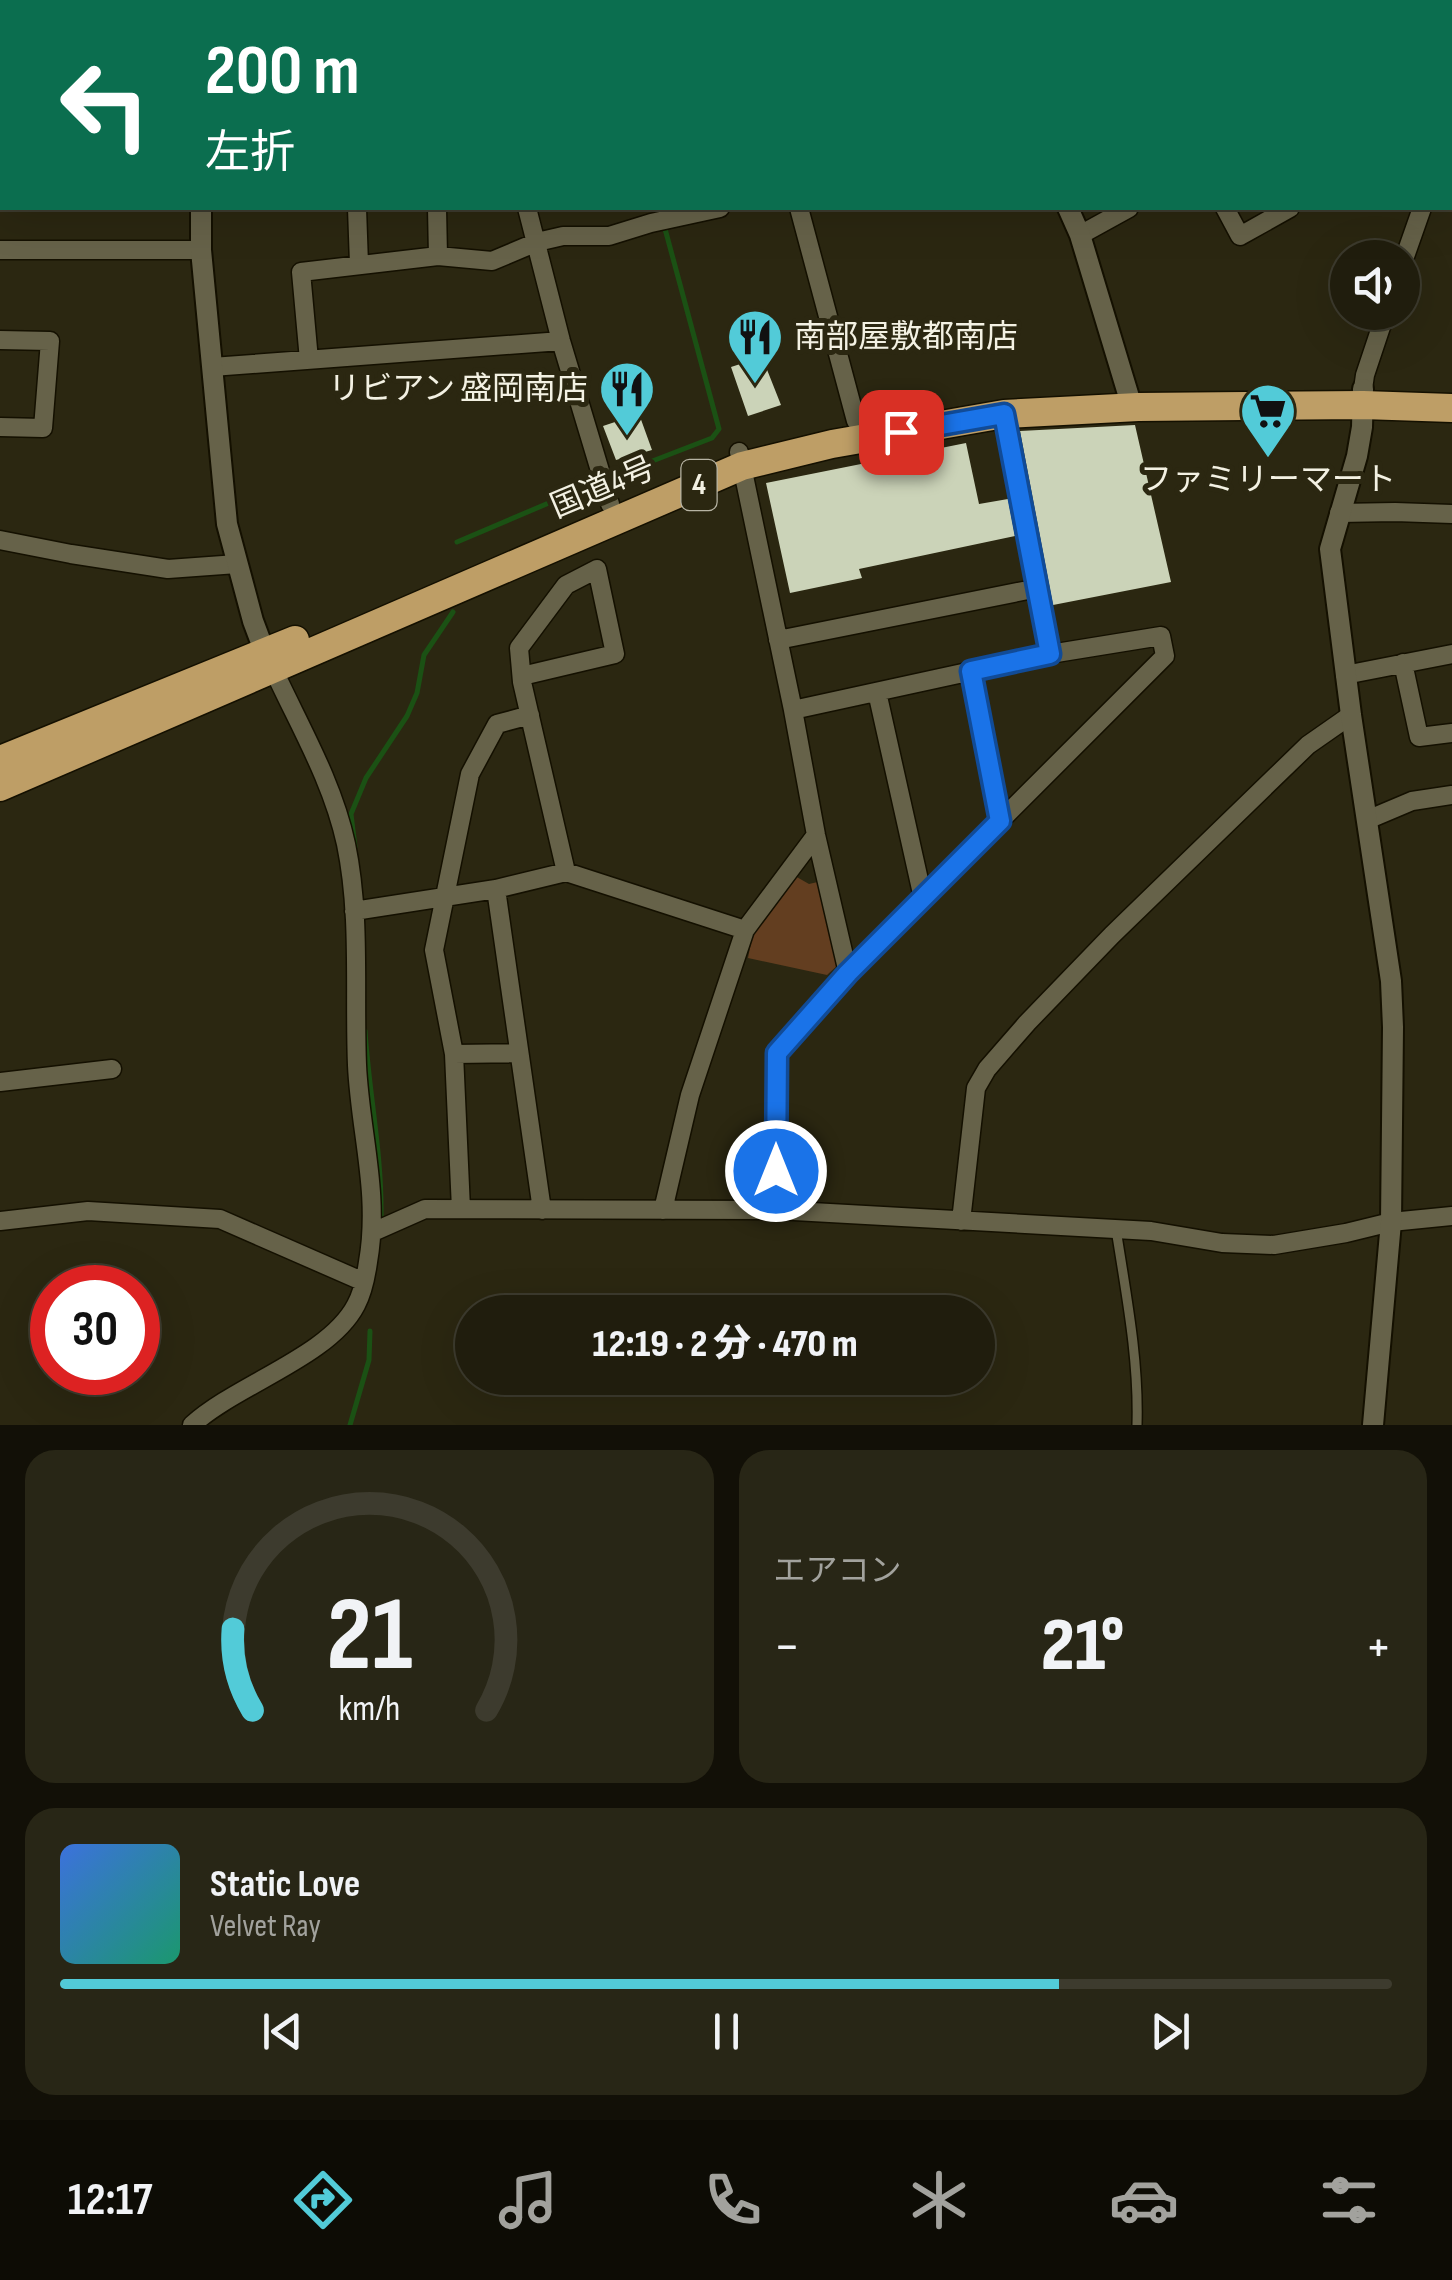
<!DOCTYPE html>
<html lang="ja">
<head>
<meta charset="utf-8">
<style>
	body { margin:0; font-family:"Sofia Sans Condensed","Noto Sans JP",sans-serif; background:#282616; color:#f1f3f6; height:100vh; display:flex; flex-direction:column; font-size:38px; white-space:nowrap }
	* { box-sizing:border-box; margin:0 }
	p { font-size:32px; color:#a2a29d }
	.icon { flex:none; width:55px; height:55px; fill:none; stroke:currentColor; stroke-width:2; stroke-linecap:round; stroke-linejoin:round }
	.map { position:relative; height:1425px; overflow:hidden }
	.drawer { display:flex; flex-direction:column; gap:25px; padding:25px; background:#121007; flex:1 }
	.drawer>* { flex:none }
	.hud { position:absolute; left:0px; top:0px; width:1452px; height:210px; box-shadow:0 10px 40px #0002,0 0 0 2px #3d3b2e; background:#0b6e4f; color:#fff; overflow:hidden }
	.controls { position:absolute; left:1330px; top:240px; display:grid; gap:20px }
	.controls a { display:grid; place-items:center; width:90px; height:90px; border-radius:50%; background:#201d0d; box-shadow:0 10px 40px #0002,0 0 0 2px #3d3b2e; font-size:50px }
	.speed { position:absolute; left:30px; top:1265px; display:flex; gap:20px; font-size:50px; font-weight:700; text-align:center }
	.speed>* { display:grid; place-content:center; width:130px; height:130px; border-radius:50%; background:#201d0d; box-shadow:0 10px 40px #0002,0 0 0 2px #3d3b2e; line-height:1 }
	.speed .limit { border:15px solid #d22; background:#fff; color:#111 }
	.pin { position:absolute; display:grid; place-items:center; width:85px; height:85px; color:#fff; margin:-42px; border-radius:20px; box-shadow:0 5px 15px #0006 }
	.me { position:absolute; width:110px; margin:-55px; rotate:0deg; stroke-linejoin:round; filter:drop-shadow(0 0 8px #0008) }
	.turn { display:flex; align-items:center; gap:35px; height:210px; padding:0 40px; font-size:45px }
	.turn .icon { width:130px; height:130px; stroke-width:2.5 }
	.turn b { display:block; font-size:70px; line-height:85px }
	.big { font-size:75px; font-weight:800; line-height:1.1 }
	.drawer .widget { flex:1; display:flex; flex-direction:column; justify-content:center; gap:15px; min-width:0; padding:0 35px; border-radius:30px; background:#282616 }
	.drawer .dial { align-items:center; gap:0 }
	.dial svg { height:260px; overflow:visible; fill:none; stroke:#3d3b2e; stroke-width:7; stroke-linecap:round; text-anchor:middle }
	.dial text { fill:#f1f3f6; stroke:none }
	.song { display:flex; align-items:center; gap:30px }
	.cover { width:120px; height:120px; border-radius:15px; background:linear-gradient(135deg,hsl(220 70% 55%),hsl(160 70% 35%)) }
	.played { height:10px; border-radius:5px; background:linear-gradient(90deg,#52cbd8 75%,#3d3b2e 75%) }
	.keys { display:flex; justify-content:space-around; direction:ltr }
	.heat { display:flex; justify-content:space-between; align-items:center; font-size:55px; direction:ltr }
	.drawer .tiles { flex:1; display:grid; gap:25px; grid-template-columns:1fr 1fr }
	.widget:last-child { grid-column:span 2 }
	.trip { position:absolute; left:455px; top:1295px; width:540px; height:100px; border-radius:50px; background:#201d0d; box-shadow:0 10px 40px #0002,0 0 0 2px #3d3b2e; font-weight:800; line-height:100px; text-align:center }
	.dock { display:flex; height:160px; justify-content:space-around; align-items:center; background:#0d0c05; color:#a2a29d }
	.dock .icon { width:70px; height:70px }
	.dock .current { color:#52cbd8 }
	.dock b { font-size:45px; color:#f1f3f6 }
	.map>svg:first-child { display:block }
	.green { fill:#633e20 }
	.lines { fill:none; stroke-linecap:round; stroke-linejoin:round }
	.stream { stroke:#1b5114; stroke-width:5 }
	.building { fill:#cbd3b8 }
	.service-casing { stroke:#141000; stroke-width:12 }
	.minor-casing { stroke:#141000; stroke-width:21 }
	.tertiary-casing { stroke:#141000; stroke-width:24 }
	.trunk-casing { stroke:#141000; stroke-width:31 }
	.service { stroke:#666249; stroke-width:9 }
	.minor { stroke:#666249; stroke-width:18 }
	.tertiary { stroke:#666249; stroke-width:20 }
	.trunk { stroke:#be9e66; stroke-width:28 }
	.route-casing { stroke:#114b97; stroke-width:25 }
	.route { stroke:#1a73e8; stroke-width:18 }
	.labels { text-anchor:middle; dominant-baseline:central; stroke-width:10; stroke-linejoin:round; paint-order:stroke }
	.shield { fill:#2b2711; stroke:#b7b4a4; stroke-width:2.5 }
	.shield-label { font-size:30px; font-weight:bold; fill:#f3f1e3 }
	.poi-label { font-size:32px; fill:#f3f1e3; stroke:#2b2711; text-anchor:start }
	.street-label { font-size:32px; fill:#f3f1e3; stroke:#2b2711 }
</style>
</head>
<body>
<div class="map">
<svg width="1452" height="1425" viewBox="0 0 1452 1425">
	<rect width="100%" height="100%" fill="#2b2711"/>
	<path class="green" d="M795 876 809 884 822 881 840 963 827 975 748 958 753 933Z"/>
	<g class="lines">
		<path class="stream" d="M611 477 712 438 719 429 664 225
			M457 542 591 485
			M355 847 351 814 366 778 407 716 417 693 424 655 453 612
			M365 1031C369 1093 382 1154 381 1216
			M350 1425 369 1360 370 1331"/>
	</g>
	<path class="building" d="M762 357 781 405 748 416 731 367Z
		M639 414 652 450 616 460 603 426Z
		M1135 425 1171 582 1053 605 1020 431Z
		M966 443 979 504 1008 499 1015 536 859 569 862 578 790 593 766 483Z"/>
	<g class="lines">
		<g class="service-casing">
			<path id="service" d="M1116 1229C1126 1294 1139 1359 1137 1425"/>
		</g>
		<g class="minor-casing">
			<path id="minor" d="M557 0 560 2
				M1332 0 1333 2
				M456 2 457 0
				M665 2 667 0
				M1203 2 1204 0
				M0 30 2 31
				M1450 51H1452
				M1450 126 1452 120
				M357 208 359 264
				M437 208 438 256
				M527 208 561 341 610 504
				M799 208 856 421
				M1225 208 1240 236 1290 208
				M1080 235 1129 208
				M0 250H201
				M1402 265 1422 208
				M0 340 50 341 43 428 0 427
				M309 360 301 272 438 256 492 261 537 242 563 236H609L651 223 720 208
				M212 367 561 341
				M1363 389 1365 375 1386 312
				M1004 414 1050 654
				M739 452 793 710 816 835 848 973
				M1339 513 1395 512 1452 514
				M0 540 71 554 168 569 237 564
				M778 640 1038 588
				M1403 663 1419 737 1452 733
				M971 671 1000 821
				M1345 675 1452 654
				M522 676 615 654 597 569 566 585 519 648 522 682 566 872
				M877 692 923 898
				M1367 820 1412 801 1452 795
				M496 889 542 1210
				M354 911 496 889 566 872 745 930
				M454 1054 519 1053
				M0 1082 112 1069
				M461 1209 454 1054 434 950 470 774 497 724 530 715
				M663 1210 690 1095 745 930 816 835
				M776 1210 777 1053 848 973 1165 656 1161 636 1050 654 793 710
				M0 1221 88 1211 220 1219 364 1282
				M961 1221 976 1088 987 1069 1027 1023 1112 935 1308 745 1351 715
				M373 1232 425 1209 776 1210 1151 1231 1222 1243 1274 1245 1346 1233 1391 1222 1452 1216
				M192 1425C237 1384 329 1357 356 1305 363 1292 366 1276 368 1262 380 1193 360 1132 357 1065 354 992 361 916 346 844 332 779 297 722 270 662"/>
		</g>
		<g class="tertiary-casing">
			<path id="tertiary" d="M860 0 863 2
				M257 2 258 0
				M201 208V250L227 524 253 621 265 653
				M1068 208 1080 235 1132 407
				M1363 389 1362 427 1357 456 1330 549 1351 715 1391 981 1393 1027 1391 1222 1373 1425"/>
		</g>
		<g class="trunk-casing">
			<path id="trunk" d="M0 760 295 640
				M0 787 742 466 832 444 1004 414 1138 407 1363 405 1452 408"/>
		</g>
		<use href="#service" class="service"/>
		<use href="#minor" class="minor"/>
		<use href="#tertiary" class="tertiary"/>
		<use href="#trunk" class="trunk"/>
	</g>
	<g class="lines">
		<g class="route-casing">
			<path id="route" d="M776 1171 777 1053 848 973 1000 821 971 671 1050 654 1004 414 901 432"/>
		</g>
		<use href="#route" class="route"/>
	</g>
	<defs>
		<g id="restaurant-pin" transform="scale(2.875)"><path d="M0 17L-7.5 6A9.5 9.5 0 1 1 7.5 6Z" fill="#52cbd8" stroke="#2b2711"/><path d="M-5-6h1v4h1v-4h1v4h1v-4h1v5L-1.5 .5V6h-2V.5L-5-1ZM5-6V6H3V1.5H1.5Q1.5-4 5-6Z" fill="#111"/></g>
		<g id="supermarket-pin" transform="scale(2.875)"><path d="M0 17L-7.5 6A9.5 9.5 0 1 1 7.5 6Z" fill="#52cbd8" stroke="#2b2711"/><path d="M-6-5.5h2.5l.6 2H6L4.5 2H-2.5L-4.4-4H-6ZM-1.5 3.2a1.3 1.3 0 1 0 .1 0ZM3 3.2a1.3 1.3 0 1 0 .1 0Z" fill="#111"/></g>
	</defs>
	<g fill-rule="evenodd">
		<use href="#restaurant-pin" x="755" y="337"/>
		<use href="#restaurant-pin" x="627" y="389"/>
		<use href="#supermarket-pin" x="1268" y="411"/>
	</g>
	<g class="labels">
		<rect class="shield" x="681.5" y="460" width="35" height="50" rx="8"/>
		<g class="shield-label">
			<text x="699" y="485">4</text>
		</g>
		<g class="poi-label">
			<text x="794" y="337">南部屋敷都南店</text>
			<text x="588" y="389" text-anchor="end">リビアン 盛岡南店</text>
			<text x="1268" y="480" text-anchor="middle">ファミリーマート</text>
		</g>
		<g class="street-label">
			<text transform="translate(603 488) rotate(-23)">国道4号</text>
		</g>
	</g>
</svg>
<div class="controls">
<a><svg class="icon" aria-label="sound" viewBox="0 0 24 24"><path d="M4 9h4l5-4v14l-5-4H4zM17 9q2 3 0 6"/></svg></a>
</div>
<div class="speed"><div class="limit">30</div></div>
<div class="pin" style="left:901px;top:432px;background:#d93025"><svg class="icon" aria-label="arrive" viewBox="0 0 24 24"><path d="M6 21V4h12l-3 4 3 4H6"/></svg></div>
<svg class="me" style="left:776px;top:1171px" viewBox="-20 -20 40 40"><circle r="17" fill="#1a73e8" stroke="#fff" stroke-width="3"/><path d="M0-11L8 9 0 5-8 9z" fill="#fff"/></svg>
<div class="trip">12:19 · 2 分 · 470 m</div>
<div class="hud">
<div class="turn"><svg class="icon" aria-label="left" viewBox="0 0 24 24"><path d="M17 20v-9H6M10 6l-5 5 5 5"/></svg><div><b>200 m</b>左折</div></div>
</div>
</div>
<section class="drawer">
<div class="tiles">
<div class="widget dial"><svg viewBox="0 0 100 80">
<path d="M14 69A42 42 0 1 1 86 69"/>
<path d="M14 69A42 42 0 0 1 8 44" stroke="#52cbd8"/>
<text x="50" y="56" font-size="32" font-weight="700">21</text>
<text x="50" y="72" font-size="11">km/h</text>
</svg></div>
<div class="widget"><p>エアコン</p>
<div class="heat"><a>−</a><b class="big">21°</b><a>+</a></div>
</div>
<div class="widget">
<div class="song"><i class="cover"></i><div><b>Static Love</b><p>Velvet Ray</p></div></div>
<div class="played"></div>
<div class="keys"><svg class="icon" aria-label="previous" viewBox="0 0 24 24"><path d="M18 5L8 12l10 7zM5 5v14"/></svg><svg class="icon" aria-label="pause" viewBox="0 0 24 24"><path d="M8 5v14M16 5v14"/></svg><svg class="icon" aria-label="next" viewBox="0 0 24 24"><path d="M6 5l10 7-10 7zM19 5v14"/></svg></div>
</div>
</div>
</section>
<nav class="dock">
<b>12:17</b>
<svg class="icon current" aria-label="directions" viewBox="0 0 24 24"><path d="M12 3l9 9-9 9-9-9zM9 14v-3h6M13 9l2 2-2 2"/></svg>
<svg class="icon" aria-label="music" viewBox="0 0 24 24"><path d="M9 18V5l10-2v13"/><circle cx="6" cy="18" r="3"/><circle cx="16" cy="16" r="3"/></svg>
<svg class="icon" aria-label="phone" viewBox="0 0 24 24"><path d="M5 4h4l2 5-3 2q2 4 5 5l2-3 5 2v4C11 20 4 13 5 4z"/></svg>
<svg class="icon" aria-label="climate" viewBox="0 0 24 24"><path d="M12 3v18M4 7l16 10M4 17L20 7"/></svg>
<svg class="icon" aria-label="car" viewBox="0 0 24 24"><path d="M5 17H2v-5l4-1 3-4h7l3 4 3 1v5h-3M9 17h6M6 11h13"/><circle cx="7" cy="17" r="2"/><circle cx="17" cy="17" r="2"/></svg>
<svg class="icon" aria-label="filters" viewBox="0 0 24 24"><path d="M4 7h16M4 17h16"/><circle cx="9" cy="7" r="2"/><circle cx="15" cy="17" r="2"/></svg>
</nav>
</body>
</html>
